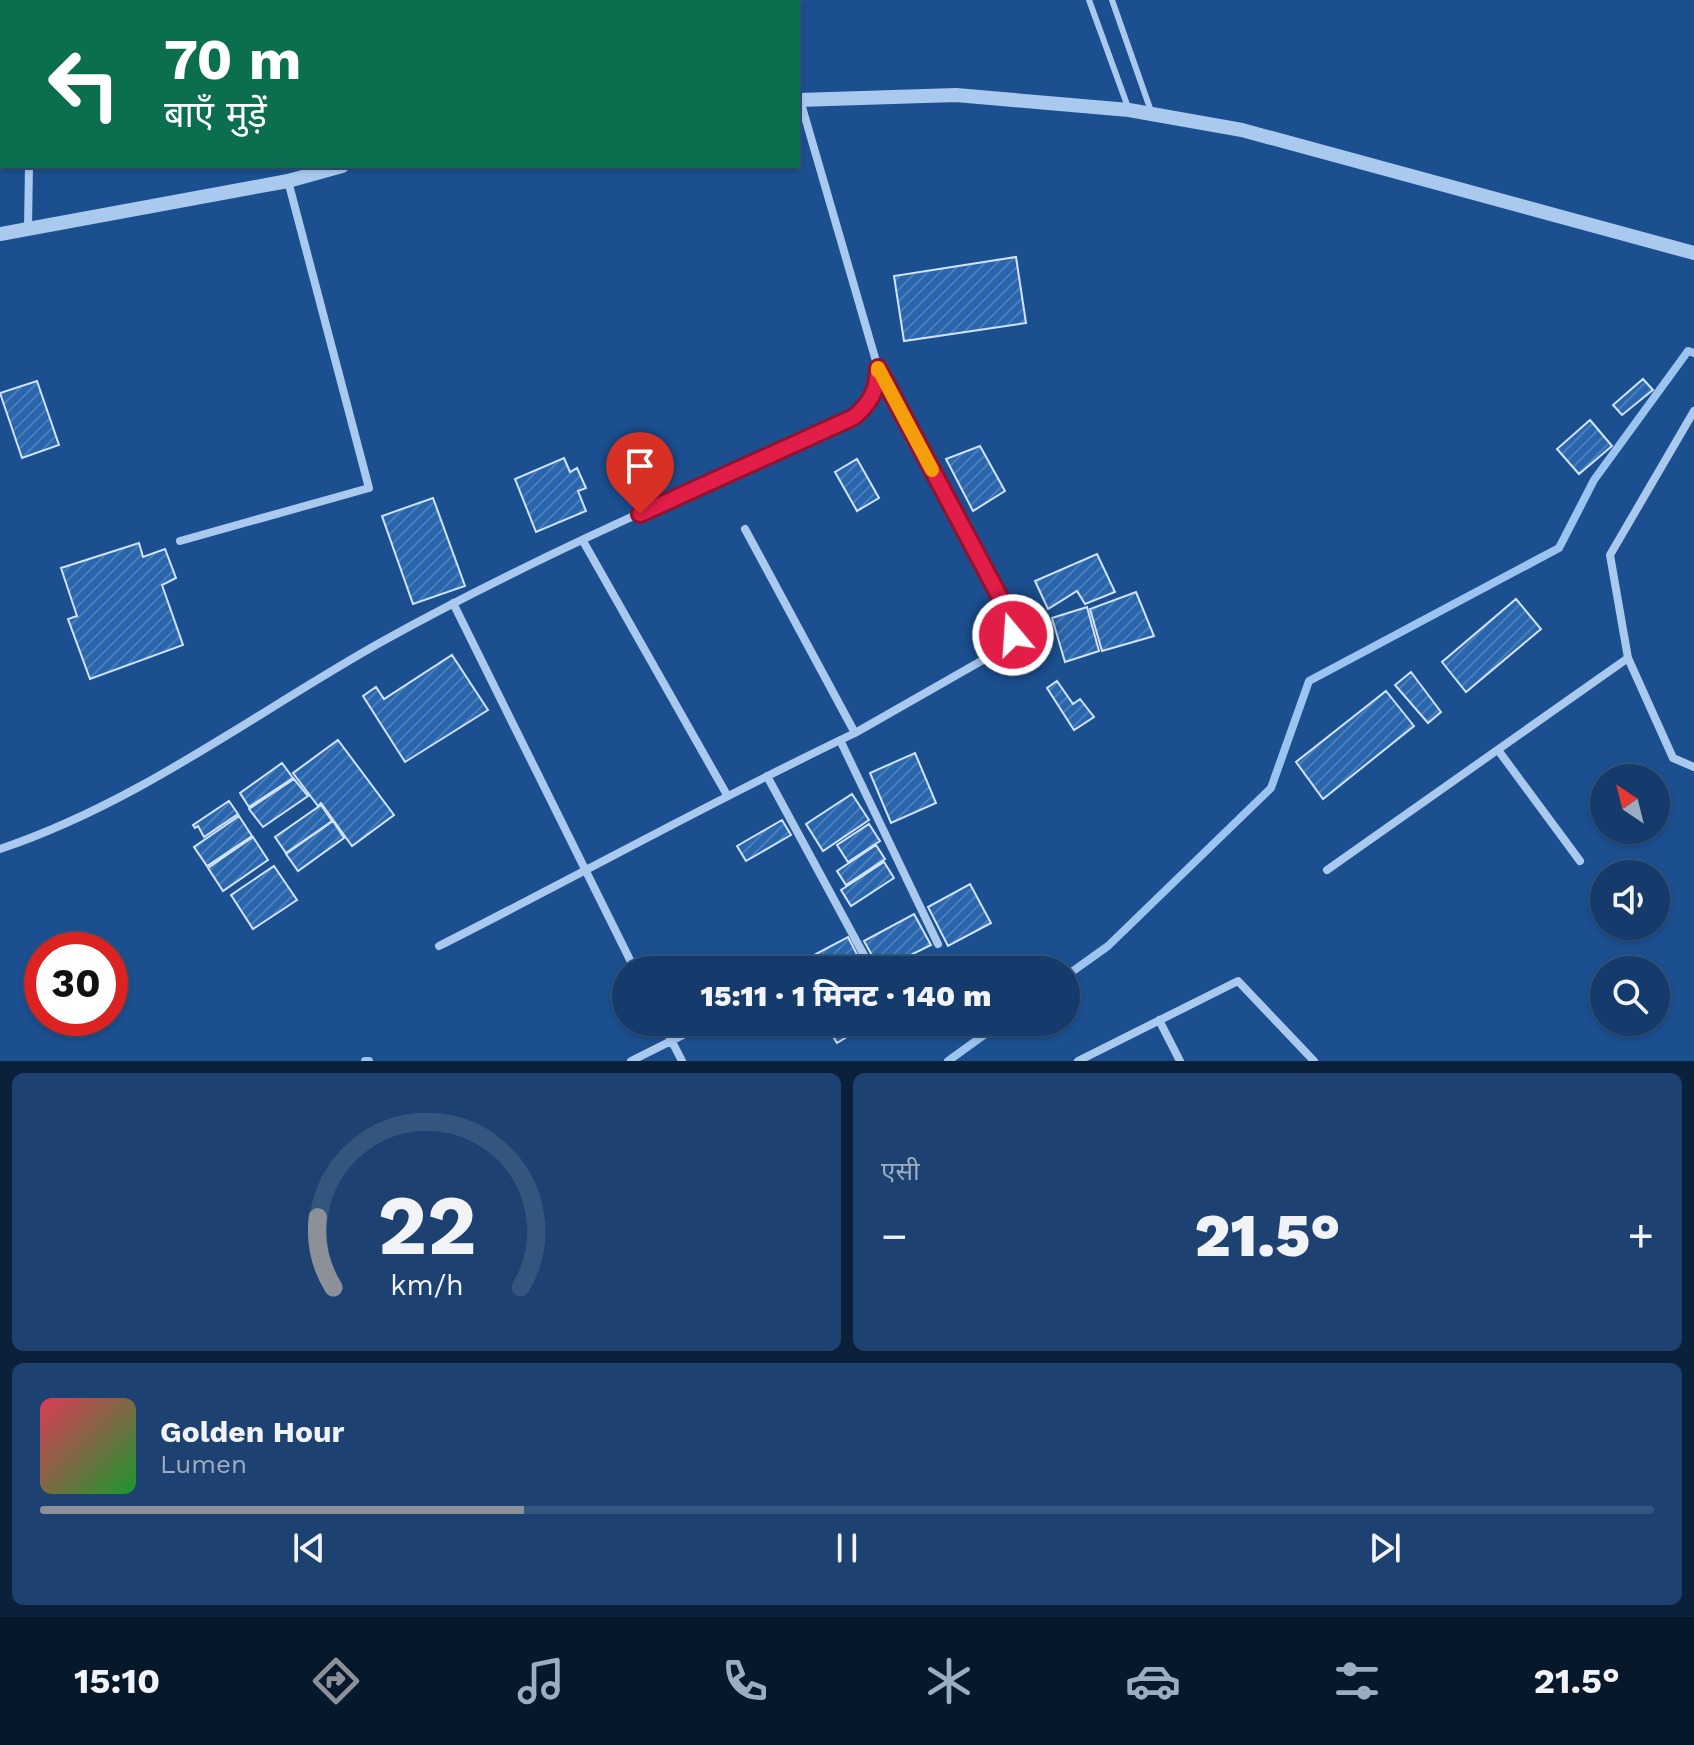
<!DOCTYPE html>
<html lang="hi">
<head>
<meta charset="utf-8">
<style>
	body { margin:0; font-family:"Work Sans","Noto Sans Devanagari",sans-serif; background:#1d4271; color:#f1f3f6; height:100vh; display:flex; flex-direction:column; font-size:30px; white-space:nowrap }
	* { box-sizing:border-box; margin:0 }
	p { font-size:26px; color:#9dadc1 }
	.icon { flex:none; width:44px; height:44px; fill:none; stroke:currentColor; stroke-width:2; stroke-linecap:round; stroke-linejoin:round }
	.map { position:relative; height:1061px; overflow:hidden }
	.details { display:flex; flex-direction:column; gap:12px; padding:12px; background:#0b203b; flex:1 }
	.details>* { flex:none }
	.banner { position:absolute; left:0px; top:0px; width:800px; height:168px; box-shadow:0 2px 6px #0004,0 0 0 2px #33557e; background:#0b6e4f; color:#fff; overflow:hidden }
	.needle { width:52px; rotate:325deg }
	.fabs { position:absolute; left:1590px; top:764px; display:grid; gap:16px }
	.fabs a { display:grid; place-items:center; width:80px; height:80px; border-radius:50%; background:#143b6b; box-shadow:0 2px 6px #0004,0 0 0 2px #33557e; font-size:40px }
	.speed { position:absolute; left:24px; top:932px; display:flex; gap:16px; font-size:40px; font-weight:700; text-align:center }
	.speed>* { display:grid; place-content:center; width:104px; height:104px; border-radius:50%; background:#143b6b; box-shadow:0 2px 6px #0004,0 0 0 2px #33557e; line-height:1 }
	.speed .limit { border:12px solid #d22; background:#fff; color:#111 }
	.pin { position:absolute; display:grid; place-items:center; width:68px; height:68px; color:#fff; margin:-82px -34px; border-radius:50% 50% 50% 0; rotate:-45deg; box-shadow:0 0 8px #0007 }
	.pin .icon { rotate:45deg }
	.me { position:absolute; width:88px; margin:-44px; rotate:342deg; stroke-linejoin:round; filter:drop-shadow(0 0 6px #0008) }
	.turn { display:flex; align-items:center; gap:28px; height:168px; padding:0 32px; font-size:36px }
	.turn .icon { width:104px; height:104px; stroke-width:2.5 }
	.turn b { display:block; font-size:56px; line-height:68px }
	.big { font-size:60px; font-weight:800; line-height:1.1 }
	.details .card { flex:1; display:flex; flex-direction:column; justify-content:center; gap:12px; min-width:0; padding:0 28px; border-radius:12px; background:#1d4271 }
	.details .dial { align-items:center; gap:0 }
	.dial svg { height:208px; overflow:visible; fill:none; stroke:#33557e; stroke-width:7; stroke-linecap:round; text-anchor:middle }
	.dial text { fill:#f1f3f6; stroke:none }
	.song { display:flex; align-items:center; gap:24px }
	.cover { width:96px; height:96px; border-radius:12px; background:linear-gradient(135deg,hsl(350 70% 55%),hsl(130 70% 35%)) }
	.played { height:8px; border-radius:4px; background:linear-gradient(90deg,#8c9099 30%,#33557e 30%) }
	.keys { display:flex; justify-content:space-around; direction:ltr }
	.heat { display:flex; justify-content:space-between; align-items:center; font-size:44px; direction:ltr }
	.details .tiles { flex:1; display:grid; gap:12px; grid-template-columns:1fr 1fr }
	.card:last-child { grid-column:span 2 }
	.trip { position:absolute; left:612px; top:956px; width:468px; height:80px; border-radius:40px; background:#143b6b; box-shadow:0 2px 6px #0004,0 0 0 2px #33557e; font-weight:800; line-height:80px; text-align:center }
	.dock { display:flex; height:128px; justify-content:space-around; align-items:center; background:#08182b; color:#9dadc1 }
	.dock .icon { width:56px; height:56px }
	.dock .current { color:#8c9099 }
	.dock b { font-size:36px; color:#f1f3f6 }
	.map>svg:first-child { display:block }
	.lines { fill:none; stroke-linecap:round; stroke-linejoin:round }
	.stream { stroke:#9cc4f0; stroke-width:8 }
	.building { fill:url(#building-hatch); stroke:#cfe3fa; stroke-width:2 }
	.service { stroke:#a9c9ee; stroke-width:6 }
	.minor { stroke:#a9c9ee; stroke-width:8 }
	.tertiary { stroke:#a9c9ee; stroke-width:14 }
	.route-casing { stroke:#92132f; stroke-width:20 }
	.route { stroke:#e11d48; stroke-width:14 }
	.slow { stroke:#f59e0b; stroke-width:14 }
</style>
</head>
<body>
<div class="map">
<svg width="1694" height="1061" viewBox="0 0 1694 1061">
	<defs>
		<pattern id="building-hatch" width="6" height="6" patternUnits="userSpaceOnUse" patternTransform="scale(2)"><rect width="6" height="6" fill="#2a66ad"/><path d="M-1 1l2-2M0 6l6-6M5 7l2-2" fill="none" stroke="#4a7db9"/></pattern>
	</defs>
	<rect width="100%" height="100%" fill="#1b4f8f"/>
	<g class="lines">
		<path class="stream" d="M1066 976 1108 946 1271 788 1309 681 1559 548 1594 480 1688 351 1694 353
			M365 1061H369
			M948 1061 1002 1022"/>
	</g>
	<path class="building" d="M1016 257 1026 323 904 341 894 276Z
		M1643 379 1653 390 1622 415 1613 405Z
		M37 381 59 445 22 458 0 393Z
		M1590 420 1612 446 1579 474 1557 449Z
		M980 446 1005 491 973 511 946 459Z
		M564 458 570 472 577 468 586 488 578 491 586 511 536 532 515 479Z
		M857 459 879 498 857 511 835 472Z
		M433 498 465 586 413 604 382 516Z
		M139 543 143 557 165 549 176 578 162 585 183 645 90 679 68 619 77 616 61 568Z
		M1097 554 1115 592 1085 604 1077 591 1048 609 1035 581Z
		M1136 592 1154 636 1102 651 1090 609Z
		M1516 599 1541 629 1466 692 1442 662Z
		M1087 607 1099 651 1065 662 1052 618Z
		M452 655 488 710 405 762 363 696 376 687 384 699Z
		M1411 672 1441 712 1428 723 1395 685Z
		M1057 681 1073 704 1080 699 1094 717 1074 730 1047 688Z
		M1386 691 1414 726 1323 799 1296 762Z
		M338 740 394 815 352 846 321 803 318 806 293 773Z
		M915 753 936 803 891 823 870 773Z
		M282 763 293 778 249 807 240 793Z
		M294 779 308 796 263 827 249 809Z
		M852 794 869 820 823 851 806 824Z
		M229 801 238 814 204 837 198 826 195 828 193 825Z
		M321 805 332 821 286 853 275 837Z
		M239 816 252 836 207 866 194 847Z
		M782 820 791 835 746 861 737 846Z
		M333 821 344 838 298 871 286 854Z
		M869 824 880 841 848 862 837 845Z
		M253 837 268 860 223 891 208 868Z
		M876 845 885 859 846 885 837 871Z
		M884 862 894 878 851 906 841 890Z
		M274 866 297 900 253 929 231 895Z
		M970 884 991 923 948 946 928 907Z
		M914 914 931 945 880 970 864 941Z
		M848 937 862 964 850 970H800L797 964Z
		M824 1022H872L837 1043Z"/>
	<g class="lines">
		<path class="service" d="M1089 0 1129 110
			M1112 0 1152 114"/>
		<path class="minor" d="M99 2 100 0
			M28 228 29 166
			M1694 411 1610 555 1628 658 1673 758 1694 767
			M180 541 369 488 288 181
			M583 541 727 795
			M453 603 635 970
			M855 733 1004 648 1013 635 1012 620 878 368
			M840 740 938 944
			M1498 750 1580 861
			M767 776 872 970
			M0 849C140 802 256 712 383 641 535 557 695 488 854 417 871 402 877 391 878 368L800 100
			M1327 870 1628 658
			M439 946C578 876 714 800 855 733L745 529
			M1159 1020 1180 1061
			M662 1022 682 1061
			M631 1061 709 1022
			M1078 1061 1238 981 1314 1061"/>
		<path class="tertiary" d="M798 100 956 95 1129 110 1242 130 1694 253
			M0 234 288 181 342 166"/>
	</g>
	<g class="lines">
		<g class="route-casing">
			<path id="route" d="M640 514 854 417C871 402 877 391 878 368L1012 620 1013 635"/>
		</g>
		<use href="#route" class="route"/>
		<path class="slow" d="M878 371V368L932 470"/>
	</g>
</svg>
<div class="fabs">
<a><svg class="needle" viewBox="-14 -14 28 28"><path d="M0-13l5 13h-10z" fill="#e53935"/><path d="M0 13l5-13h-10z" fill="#9dadc1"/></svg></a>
<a><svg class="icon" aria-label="sound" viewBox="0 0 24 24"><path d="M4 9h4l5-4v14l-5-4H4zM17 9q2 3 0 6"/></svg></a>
<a><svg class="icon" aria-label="search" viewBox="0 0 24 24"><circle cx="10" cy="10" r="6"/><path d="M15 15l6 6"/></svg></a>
</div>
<div class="speed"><div class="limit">30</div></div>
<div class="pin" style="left:640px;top:514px;background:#d93025"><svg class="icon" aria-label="arrive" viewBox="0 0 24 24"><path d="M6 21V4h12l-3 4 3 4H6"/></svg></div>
<svg class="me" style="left:1013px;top:635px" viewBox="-20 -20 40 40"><circle r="17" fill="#e11d48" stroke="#fff" stroke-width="3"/><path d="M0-11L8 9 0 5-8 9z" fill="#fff"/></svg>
<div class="trip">15:11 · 1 मिनट · 140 m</div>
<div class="banner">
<div class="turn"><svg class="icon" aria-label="left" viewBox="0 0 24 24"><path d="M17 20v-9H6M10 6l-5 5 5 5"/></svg><div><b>70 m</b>बाएँ मुड़ें</div></div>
</div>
</div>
<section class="details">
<div class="tiles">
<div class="card dial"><svg viewBox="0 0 100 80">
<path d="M14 69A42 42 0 1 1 86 69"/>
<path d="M14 69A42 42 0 0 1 8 42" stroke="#8c9099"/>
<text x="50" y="56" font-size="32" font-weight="700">22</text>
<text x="50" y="72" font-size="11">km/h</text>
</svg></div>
<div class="card"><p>एसी</p>
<div class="heat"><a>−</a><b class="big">21.5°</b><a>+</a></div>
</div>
<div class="card">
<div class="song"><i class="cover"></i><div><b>Golden Hour</b><p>Lumen</p></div></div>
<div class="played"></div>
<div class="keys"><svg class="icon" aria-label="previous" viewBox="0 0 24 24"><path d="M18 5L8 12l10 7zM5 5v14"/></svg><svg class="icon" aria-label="pause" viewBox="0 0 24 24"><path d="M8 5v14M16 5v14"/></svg><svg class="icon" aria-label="next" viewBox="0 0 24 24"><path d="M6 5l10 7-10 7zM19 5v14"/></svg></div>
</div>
</div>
</section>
<nav class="dock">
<b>15:10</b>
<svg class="icon current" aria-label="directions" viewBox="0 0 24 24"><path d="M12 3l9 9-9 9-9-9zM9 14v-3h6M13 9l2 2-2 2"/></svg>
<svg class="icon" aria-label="music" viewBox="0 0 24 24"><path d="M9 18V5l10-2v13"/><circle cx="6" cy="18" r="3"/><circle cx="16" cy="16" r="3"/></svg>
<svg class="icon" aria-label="phone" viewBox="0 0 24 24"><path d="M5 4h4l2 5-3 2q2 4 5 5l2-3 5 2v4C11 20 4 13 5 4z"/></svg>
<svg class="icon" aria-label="climate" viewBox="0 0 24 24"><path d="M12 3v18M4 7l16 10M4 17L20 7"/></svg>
<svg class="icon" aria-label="car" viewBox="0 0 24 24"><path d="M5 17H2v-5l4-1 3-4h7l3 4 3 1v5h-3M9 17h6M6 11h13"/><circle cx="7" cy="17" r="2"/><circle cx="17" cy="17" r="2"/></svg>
<svg class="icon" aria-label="filters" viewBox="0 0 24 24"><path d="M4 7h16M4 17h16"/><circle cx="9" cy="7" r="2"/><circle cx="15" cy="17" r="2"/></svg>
<b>21.5°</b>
</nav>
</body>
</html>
